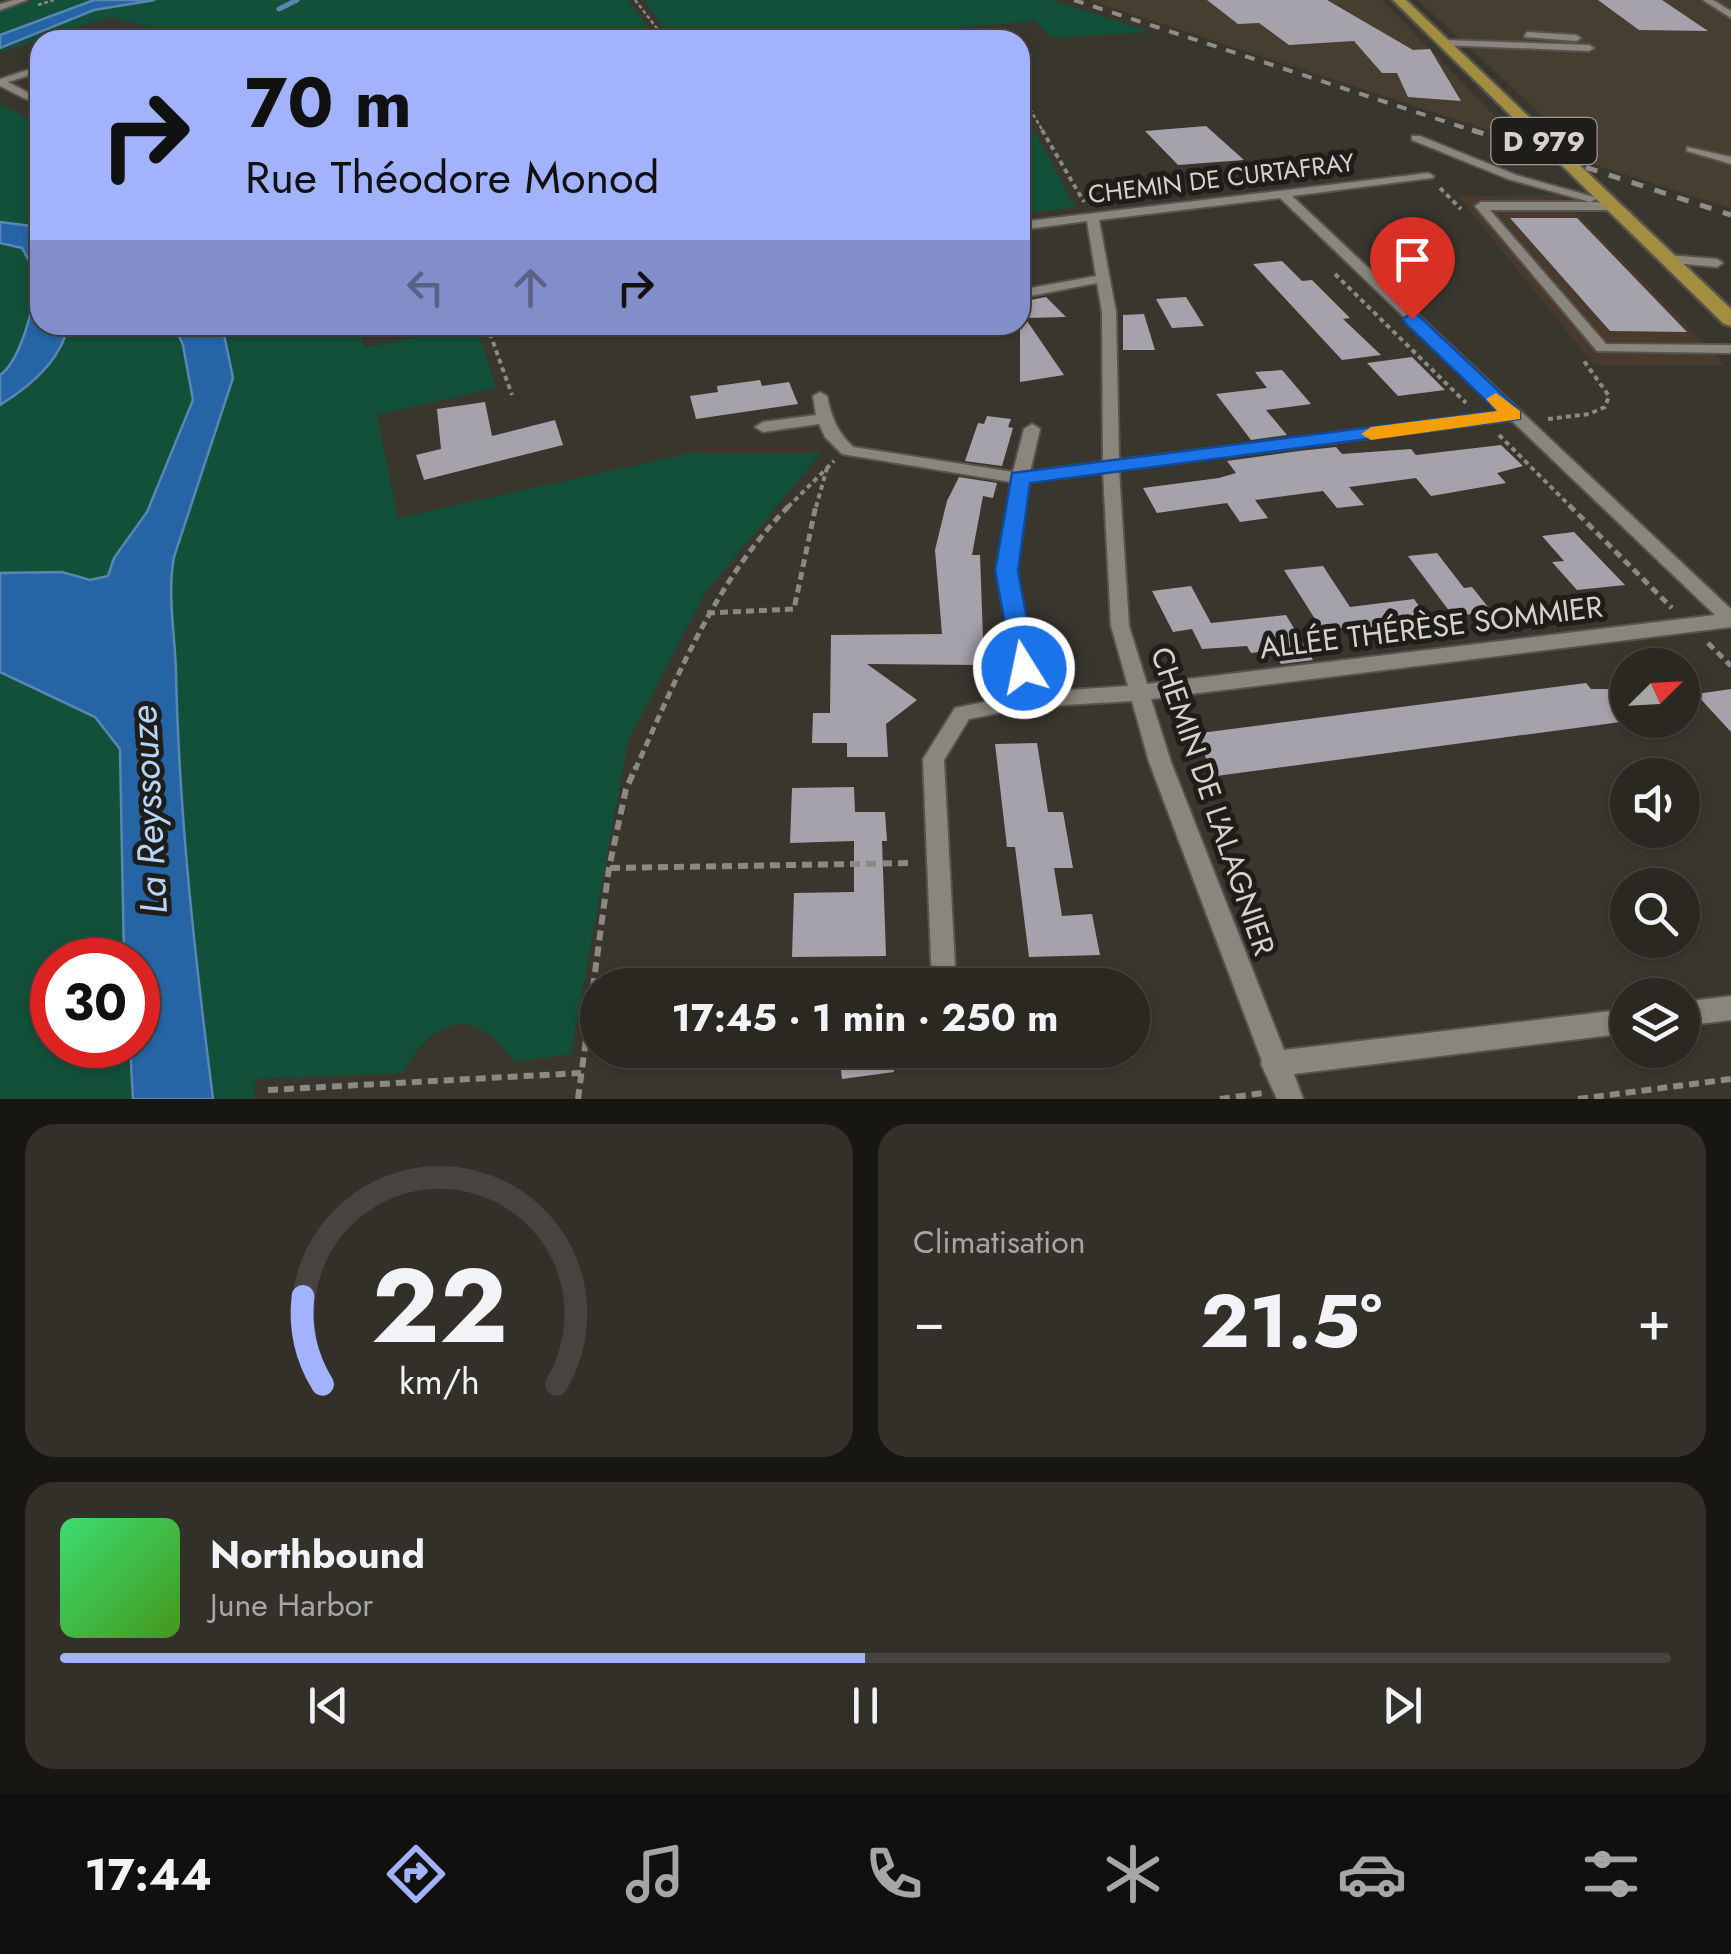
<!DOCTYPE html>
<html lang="fr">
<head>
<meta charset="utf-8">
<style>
	body { margin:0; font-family:Jost,sans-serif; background:#33302a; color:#f1f3f6; height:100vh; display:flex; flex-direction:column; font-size:38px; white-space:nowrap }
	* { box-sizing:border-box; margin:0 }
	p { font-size:32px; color:#a6a6a5 }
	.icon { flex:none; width:55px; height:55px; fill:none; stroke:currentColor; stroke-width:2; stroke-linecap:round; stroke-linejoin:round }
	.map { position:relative; height:1099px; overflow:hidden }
	.details { display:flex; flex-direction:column; gap:25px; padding:25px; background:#181613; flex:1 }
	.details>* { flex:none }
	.banner { position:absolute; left:30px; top:30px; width:1000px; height:305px; border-radius:30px; box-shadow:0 2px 8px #0004,0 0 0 2px #474440; background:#a3b2fd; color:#111; overflow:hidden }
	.needle { width:65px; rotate:66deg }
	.controls { position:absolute; left:1610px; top:648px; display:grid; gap:20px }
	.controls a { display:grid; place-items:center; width:90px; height:90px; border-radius:50%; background:#2b2822; box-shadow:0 2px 8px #0004,0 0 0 2px #474440; font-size:50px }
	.speed { position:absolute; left:30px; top:938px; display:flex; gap:20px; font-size:50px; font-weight:700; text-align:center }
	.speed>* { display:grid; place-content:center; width:130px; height:130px; border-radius:50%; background:#2b2822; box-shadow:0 2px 8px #0004,0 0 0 2px #474440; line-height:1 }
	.speed .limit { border:15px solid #d22; background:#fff; color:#111 }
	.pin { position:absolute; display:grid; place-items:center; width:85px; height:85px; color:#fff; margin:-102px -42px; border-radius:50% 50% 50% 0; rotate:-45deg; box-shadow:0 0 10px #0007 }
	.pin .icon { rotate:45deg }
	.me { position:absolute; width:110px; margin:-55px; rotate:350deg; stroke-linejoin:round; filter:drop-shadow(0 0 8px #0008) }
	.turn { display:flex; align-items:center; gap:35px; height:210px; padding:0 50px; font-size:45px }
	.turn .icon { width:130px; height:130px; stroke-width:2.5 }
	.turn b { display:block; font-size:70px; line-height:85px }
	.lanes { display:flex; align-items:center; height:95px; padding:0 50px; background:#0003; justify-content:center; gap:50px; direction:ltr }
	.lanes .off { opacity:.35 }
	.big { font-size:75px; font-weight:700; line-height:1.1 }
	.details .widget { flex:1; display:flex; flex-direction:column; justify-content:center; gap:15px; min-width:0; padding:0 35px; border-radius:30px; background:#33302a }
	.details .dial { align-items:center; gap:0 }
	.dial svg { height:260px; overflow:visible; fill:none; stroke:#474440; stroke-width:7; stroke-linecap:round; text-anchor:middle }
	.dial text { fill:#f1f3f6; stroke:none }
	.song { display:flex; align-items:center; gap:30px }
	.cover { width:120px; height:120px; border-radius:15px; background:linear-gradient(135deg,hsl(140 70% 55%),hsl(100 70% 35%)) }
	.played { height:10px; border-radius:5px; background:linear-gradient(90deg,#a3b2fd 50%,#474440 50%) }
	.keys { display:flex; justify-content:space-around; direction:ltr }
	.heat { display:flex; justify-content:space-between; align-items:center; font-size:55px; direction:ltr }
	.details .tiles { flex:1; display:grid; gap:25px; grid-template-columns:1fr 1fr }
	.widget:last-child { grid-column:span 2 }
	.trip { position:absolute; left:580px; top:968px; width:570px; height:100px; border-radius:50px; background:#2b2822; box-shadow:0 2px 8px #0004,0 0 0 2px #474440; font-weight:700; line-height:100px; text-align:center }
	.tab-bar { display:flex; height:160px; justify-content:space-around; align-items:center; background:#11100e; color:#a6a6a5 }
	.tab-bar .icon { width:70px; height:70px }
	.tab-bar .on { color:#a3b2fd }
	.tab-bar b { font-size:45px; color:#f1f3f6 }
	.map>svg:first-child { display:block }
	.commercial { fill:#483b2d }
	.built { fill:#463f31 }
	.green { fill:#135039 }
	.water { fill:#2565a6; stroke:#5a86b2; stroke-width:2.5 }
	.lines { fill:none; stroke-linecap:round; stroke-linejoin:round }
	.stream { stroke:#5a86b2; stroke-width:5 }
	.building { fill:#a6a2ac }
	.minor-casing { stroke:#57534d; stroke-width:4 }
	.major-casing { stroke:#57534d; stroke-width:5 }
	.path-far3 { stroke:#8c8983; stroke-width:2.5; stroke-dasharray:4 2.5; stroke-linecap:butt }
	.path-far2 { stroke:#8c8983; stroke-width:4; stroke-dasharray:5 4; stroke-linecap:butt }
	.path-far1 { stroke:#8c8983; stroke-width:5; stroke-dasharray:8 5; stroke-linecap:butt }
	.path { stroke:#8c8983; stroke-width:6; stroke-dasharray:10 6; stroke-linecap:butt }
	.minor { fill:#8a867d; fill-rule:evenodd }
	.major { fill:#a38d40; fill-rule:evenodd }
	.rail-far1 { stroke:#908d87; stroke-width:4; stroke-dasharray:10 10; stroke-linecap:butt }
	.rail { stroke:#908d87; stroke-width:5; stroke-dasharray:12 12; stroke-linecap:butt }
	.route { fill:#1a73e8; stroke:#114b97; stroke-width:2.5 }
	.slow { fill:#f59e0b }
	.labels { text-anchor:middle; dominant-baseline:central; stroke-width:10; stroke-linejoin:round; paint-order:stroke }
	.far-street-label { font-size:25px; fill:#d5d2cd; stroke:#1f1d1a }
	.shield { fill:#1f1d1a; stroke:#9e9c97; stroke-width:2.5 }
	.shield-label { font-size:28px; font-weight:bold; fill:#d5d2cd }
	.street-label { font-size:30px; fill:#d5d2cd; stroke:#1f1d1a }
	.near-water-label { font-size:38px; font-style:italic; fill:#b4d4f8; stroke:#1f1d1a }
</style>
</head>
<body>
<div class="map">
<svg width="1731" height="1099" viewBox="0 0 1731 1099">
	<rect width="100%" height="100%" fill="#39362e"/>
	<path class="commercial" d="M1559 195 1725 365H1594L1458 196Z"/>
	<path class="built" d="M1090 0H1382L1517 139 1147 19Z
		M1418 0H1731V208L1595 165Z"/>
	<path class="green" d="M33 0H94L0 35V10Z
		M155 0H628L657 40H200L110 17 0 52V48L94 10Z
		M644 0H1052L1150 32 1052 38 1035 21 954 28 965 40H672Z
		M0 104 40 125V227L0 222Z
		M1020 104 1075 207 1020 214Z
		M0 243 22 248C27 257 34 267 35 278 38 300 19 363 0 375Z
		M68 325H174L183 345 193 400 147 512 114 558 108 576 90 580 62 572 0 573V405C29 387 62 360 68 325Z
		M222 325H359L364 348 476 325 496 388 377 415 398 518 691 453H821L705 593 628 741 571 1054 515 1062C473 1005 435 1016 403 1073L256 1079 253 1099H213C195 957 179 815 176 672 175 633 167 596 174 558L233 379Z
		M0 672 95 717 120 749 124 960H52V1045H130L133 1099H0Z"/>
	<path class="water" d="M94 0H155L94 10 0 48V35Z
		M0 222 40 227V325H68C62 360 29 387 0 405V375C19 363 38 300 35 278 34 267 27 257 22 248L0 243Z
		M174 325H222L233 378 174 557C167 595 175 633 176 672 179 815 195 957 213 1099H133L130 1045H138V960H124L120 749 95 717 0 672V573L62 572 90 580 108 576 114 558 147 512 193 400 183 345Z"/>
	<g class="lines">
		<path class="stream" d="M279 9 297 0"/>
	</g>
	<path class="building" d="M1207 0H1327L1413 50 1430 49 1461 101 1408 97 1397 73H1382L1354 41 1289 45 1259 23 1238 24Z
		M1598 0H1662L1708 31 1639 30Z
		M1206 126 1244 160 1178 165 1145 131Z
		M1510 218H1577L1687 332 1610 331Z
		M1282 261 1302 281 1312 280 1350 318 1343 319 1381 355 1342 360 1253 264Z
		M1046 297 1066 317 1025 318 1064 375 1020 382V302Z
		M1186 297 1204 326 1172 328 1156 299Z
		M1144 314 1155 350H1123V315Z
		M1412 357 1445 390 1398 396 1367 363Z
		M1282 370 1311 404 1266 410 1287 435 1251 440 1216 394 1267 388 1255 372Z
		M760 380 762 386 789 382 798 404 696 419 690 396 718 392 717 386Z
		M485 402 492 436 555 420 563 445 424 480 416 455 441 449 437 409Z
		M987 416 1011 419 1008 427 1013 428 1002 466 965 461 978 423 984 424Z
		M1501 445 1523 466 1497 473 1506 483 1431 496 1416 478 1349 487 1364 505 1337 508 1323 491 1255 500 1268 518 1240 522 1227 503 1157 513 1143 488 1219 478 1236 473 1227 461 1299 451 1336 447 1342 454 1411 449 1416 455Z
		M959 477 997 483 993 498 983 496 972 555H980L984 665 867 664 917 700 886 724 888 757H847V743H812L813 713H830L831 635 942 634 935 550 947 501Z
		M1574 532 1625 585 1577 590 1552 562 1564 561 1542 536Z
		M1437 553 1464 588 1472 587 1492 612 1453 616 1408 556Z
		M1323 566 1350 607 1414 599 1434 628 1385 634 1380 628 1365 629 1363 626 1322 630 1284 570Z
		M1191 586 1211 623 1286 615 1313 660 1281 664 1273 650 1251 653 1247 646 1202 649 1192 629 1173 632 1152 591Z
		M1586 683 1591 689H1618L1628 700V721L1216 776 1193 734Z
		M1731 689V732L1696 694Z
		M1037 743 1048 812H1063L1073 868H1054L1062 916 1092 914 1100 955 1029 957 1015 847H1007L995 744Z
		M854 787 855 812H885L887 841H882L886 956 792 957 794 893 854 892V841L790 843 792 788Z
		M839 1050H891L894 1072 842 1079Z"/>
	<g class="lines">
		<g class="minor-casing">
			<path id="minor" d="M14 0H27L0 10V4Z
				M1703 0H1713L1731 11V18Z
				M1527 32 1576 35 1581 38 1576 41 1524 37Z
				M1444 40 1589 45 1594 48 1589 51 1441 45V41Z
				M40 66V72L8 82 40 99V106L0 86V79Z
				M1412 136H1420L1516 175 1594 197 1596 199 1590 202 1616 203V209L1612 210H1490L1606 344 1731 345V353L1597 351 1475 206 1481 202H1590L1508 179 1412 140Z
				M1687 147 1731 157V164L1687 151Z
				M1428 173 1434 176 1432 178 1292 196 1731 609V627L1151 699 1171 762 1284 1050 1628 1009V1033L1294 1074 1303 1099H1277L1261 1064 1262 1061 1149 762 1132 701 1029 707 969 719 944 760 956 985H932L923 759 955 708 1018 695 998 571 1011 482 842 454 825 437 819 424 763 432 755 427 763 422 816 415 813 396 820 392 827 396C832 419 837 431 853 447L1013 472 1024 429 1032 424 1040 429 1030 472 1103 462 1102 312 1097 283 1020 298V290L1096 276 1087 221 1020 230V222ZM1280 198 1503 412 1119 460 1116 312 1099 220ZM1511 420 1715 615 1147 684 1129 626 1119 470ZM1103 472 1111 626 1128 686 1038 692 1016 571 1028 482Z
				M1668 255 1717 259 1723 263 1717 267 1664 262V256Z
				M1731 996V1020L1682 1026V1002Z"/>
		</g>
		<g class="major-casing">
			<path id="major" d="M1393 0H1406L1731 309V326L1724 324Z"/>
		</g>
		<path class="path-far3" d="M635 0 666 40
			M38 5 54 0
			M1020 92 1044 133"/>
		<path class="path-far2" d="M1042 130 1084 202
			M1440 188 1461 209
			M1335 274 1466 403
			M487 325 512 395
			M1548 419 1589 414 1605 407 1609 396 1584 361
			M1499 435 1571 507
			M788 507 834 461
			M816 507 827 468"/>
		<path class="path-far1" d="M1569 505 1672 608
			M707 613 794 609 816 505
			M1708 643 1731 666
			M635 770C678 675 716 579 790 505"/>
		<path class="path" d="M610 868 914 863
			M268 1090 581 1073
			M578 1099 609 868 626 789 636 767
			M1220 1099 1263 1093
			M1578 1099 1731 1079"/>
		<use href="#minor" class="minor"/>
		<use href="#major" class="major"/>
		<path class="rail-far1" d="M1074 0 1480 133"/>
		<path class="rail" d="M1472 130 1731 215"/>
	</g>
	<path class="route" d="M1412 313 1418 315 1520 411V419L1030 483 1018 571 1036 668 1032 675H1015L995 571 1012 473 1497 411 1405 323 1403 319Z"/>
	<path class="slow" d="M1496 393 1520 411V419L1371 440 1361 434 1371 427 1497 411 1486 399Z"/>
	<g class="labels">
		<g class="far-street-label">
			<text transform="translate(1221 178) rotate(-7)">CHEMIN DE CURTAFRAY</text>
		</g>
		<rect class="shield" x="1491.5" y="118" width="105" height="46" rx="8"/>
		<g class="shield-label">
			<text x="1544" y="141">D 979</text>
		</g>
		<g class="street-label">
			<text transform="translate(1431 627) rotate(-7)">ALLÉE THÉRÈSE SOMMIER</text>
			<text transform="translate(1213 801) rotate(71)">CHEMIN DE L'ALAGNIER</text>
		</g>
		<g class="near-water-label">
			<text transform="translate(148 810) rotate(-93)">La Reyssouze</text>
		</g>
	</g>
</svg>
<div class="controls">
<a><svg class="needle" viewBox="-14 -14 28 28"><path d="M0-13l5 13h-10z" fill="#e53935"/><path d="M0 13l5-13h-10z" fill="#a6a6a5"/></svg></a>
<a><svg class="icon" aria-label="sound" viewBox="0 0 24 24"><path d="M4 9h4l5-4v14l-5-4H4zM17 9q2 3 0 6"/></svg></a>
<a><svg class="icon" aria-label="search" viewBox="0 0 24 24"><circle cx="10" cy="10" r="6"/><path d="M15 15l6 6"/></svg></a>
<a><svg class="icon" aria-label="layers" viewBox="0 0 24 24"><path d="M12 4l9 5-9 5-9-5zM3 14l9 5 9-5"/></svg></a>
</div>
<div class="speed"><div class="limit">30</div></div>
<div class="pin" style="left:1412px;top:319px;background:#d93025"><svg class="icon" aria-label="arrive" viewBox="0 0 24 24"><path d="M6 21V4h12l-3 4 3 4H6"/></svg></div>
<svg class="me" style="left:1024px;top:668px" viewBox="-20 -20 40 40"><circle r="17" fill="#1a73e8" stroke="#fff" stroke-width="3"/><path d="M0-11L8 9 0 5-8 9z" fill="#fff"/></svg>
<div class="trip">17:45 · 1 min · 250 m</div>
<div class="banner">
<div class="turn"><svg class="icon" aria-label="right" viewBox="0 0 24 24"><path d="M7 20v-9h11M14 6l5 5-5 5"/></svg><div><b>70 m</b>Rue Théodore Monod</div></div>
<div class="lanes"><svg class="icon off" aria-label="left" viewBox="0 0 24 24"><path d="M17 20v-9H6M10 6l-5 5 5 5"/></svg><svg class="icon off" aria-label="ahead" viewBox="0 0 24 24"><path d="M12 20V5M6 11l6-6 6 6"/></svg><svg class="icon" aria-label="right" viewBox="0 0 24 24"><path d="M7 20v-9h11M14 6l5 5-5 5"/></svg></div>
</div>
</div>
<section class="details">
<div class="tiles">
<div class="widget dial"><svg viewBox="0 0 100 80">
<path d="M14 69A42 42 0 1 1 86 69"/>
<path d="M14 69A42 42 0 0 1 8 42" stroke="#a3b2fd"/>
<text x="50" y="56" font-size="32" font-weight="700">22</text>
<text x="50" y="72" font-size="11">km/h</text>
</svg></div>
<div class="widget"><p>Climatisation</p>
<div class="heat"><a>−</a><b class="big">21.5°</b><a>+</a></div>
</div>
<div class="widget">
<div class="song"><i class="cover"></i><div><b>Northbound</b><p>June Harbor</p></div></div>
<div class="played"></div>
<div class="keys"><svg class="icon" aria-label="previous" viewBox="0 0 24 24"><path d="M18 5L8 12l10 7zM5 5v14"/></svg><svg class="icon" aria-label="pause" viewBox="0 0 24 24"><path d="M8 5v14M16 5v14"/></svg><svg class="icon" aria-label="next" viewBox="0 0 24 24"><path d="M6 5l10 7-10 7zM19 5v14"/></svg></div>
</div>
</div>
</section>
<nav class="tab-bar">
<b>17:44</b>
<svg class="icon on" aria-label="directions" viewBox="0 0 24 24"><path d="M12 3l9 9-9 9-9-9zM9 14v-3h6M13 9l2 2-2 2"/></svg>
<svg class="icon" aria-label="music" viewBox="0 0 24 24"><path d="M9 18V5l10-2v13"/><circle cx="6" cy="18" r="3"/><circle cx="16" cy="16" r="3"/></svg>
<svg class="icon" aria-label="phone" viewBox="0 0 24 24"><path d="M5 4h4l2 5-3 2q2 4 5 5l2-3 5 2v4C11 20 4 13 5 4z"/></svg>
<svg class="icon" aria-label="climate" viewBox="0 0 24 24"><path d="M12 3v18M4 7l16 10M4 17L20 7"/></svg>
<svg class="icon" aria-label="car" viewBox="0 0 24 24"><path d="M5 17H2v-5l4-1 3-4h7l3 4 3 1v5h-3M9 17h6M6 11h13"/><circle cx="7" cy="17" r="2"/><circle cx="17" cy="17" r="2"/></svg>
<svg class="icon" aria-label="filters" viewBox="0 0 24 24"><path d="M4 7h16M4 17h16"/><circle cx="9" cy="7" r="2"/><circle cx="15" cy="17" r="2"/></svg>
</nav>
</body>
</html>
